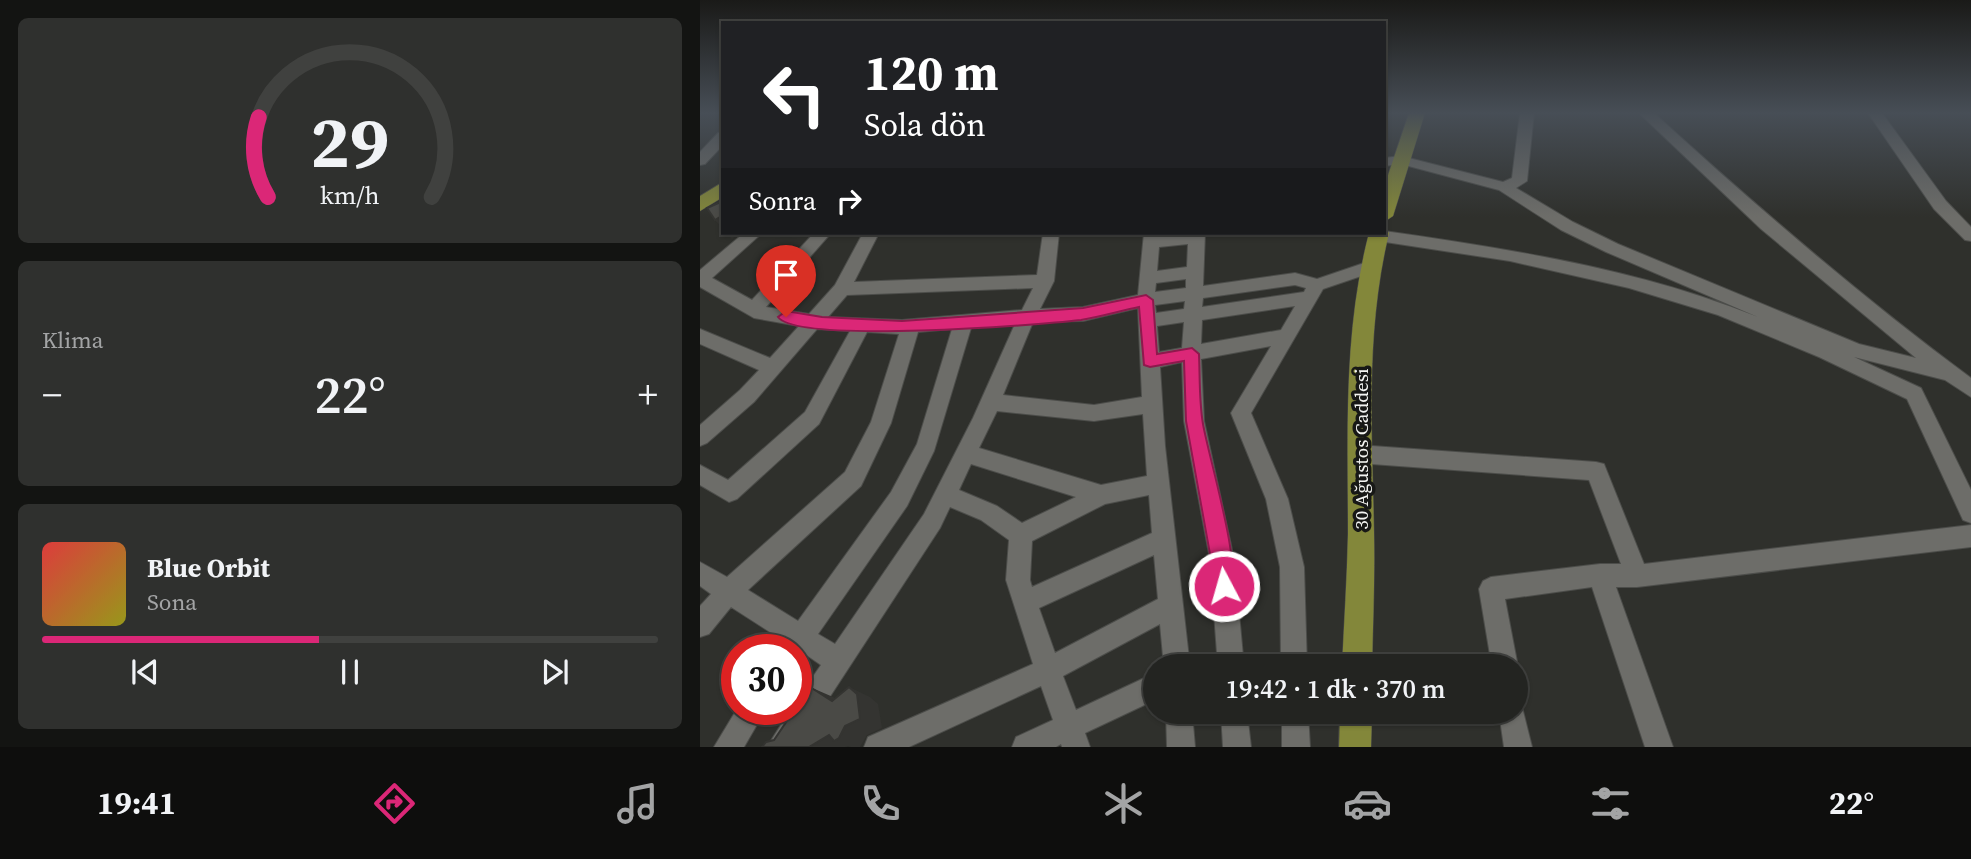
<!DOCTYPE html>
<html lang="tr">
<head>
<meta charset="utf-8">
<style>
	body { margin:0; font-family:"Source Serif 4",serif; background:#2f302e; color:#f1f3f6; height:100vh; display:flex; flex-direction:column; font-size:26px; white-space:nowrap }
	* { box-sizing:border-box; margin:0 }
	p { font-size:23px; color:#a3a4a5 }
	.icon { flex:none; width:38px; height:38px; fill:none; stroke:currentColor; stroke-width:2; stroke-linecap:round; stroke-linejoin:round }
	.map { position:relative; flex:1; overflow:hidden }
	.drawer { display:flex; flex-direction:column; gap:18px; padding:18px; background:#131412; width:700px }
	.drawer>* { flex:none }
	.hud { position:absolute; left:21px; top:21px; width:665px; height:214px; border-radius:0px; box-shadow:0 2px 5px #0004,0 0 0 2px #40413f; background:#202124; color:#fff; overflow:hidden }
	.speed { position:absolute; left:21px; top:634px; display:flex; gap:14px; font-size:35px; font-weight:700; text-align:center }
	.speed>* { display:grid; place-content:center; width:91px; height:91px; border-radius:50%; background:#232421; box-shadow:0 2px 5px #0004,0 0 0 2px #40413f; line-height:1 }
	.speed .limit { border:10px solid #d22; background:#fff; color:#111 }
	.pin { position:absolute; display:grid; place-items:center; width:60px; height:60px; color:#fff; margin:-72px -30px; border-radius:50% 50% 50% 0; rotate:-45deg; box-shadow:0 0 7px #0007 }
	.pin .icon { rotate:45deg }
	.me { position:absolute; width:77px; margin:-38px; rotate:354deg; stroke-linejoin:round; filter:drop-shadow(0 0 5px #0008) }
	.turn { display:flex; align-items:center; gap:24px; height:147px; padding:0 28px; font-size:32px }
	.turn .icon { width:91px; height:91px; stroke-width:2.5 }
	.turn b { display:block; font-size:49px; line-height:60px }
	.then { display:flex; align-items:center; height:66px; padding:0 28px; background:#0003; gap:14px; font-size:26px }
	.big { font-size:52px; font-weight:600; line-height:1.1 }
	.drawer .widget { flex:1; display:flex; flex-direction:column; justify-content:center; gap:10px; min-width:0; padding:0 24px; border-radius:10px; background:#2f302e }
	.drawer .dial { align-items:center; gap:0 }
	.dial svg { height:182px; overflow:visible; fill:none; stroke:#40413f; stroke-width:7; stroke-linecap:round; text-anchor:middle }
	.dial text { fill:#f1f3f6; stroke:none }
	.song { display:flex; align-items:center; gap:21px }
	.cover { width:84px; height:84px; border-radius:10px; background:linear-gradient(135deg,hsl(0 70% 55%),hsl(60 70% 35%)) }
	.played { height:7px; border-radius:4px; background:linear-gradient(90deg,#db2777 45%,#40413f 45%) }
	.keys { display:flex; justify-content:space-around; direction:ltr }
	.heat { display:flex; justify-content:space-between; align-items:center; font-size:38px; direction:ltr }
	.trip { position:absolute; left:443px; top:654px; width:385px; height:70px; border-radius:35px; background:#232421; box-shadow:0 2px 5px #0004,0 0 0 2px #40413f; font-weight:600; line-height:70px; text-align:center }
	.tab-bar { display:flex; height:112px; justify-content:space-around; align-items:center; background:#0e0e0d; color:#a3a4a5 }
	.tab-bar .icon { width:49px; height:49px }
	.tab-bar .active { color:#db2777 }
	.tab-bar b { font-size:32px; color:#f1f3f6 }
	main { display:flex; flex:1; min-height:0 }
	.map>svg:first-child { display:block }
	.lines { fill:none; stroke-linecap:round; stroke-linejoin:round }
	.minor-casing { stroke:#4c4d4a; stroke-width:2 }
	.major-casing { stroke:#4c4d4a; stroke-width:1 }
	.minor { fill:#6d6d69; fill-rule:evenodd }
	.major { fill:#83873a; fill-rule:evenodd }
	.shaded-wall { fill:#343431 }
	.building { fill:#4a4a46; stroke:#343431; stroke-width:2 }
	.route { fill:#db2777; stroke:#8e194d; stroke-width:2 }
	.labels { text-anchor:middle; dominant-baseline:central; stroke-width:7; stroke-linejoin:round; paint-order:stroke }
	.street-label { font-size:19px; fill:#f4f5f2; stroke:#171816 }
</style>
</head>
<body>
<main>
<section class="drawer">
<div class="widget dial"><svg viewBox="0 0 100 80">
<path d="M14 69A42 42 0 1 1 86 69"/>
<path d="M14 69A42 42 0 0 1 10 34" stroke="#db2777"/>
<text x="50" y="56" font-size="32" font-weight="700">29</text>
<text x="50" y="72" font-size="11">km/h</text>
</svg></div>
<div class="widget"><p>Klima</p>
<div class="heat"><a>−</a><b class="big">22°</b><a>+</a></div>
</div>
<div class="widget">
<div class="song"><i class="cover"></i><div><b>Blue Orbit</b><p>Sona</p></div></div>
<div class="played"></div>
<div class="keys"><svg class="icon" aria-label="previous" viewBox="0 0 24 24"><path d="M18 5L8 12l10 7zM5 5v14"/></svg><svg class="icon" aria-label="pause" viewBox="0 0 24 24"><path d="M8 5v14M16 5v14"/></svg><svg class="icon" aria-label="next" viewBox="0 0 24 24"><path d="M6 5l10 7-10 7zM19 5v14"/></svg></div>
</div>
</section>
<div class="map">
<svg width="1271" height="747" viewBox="0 0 1271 747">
	<rect width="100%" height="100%" fill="#2f302c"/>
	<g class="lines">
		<g class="minor-casing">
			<path id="minor" d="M820 113H834L827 181 816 188 873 222 918 244 1159 344 1216 358 1061 229 939 113H954C1056 206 1160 296 1271 378V397L1245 380 1154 357 1221 388 1271 490V523L1263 520 1207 399 1119 357 1018 315 929 288 810 261 672 240 670 236 672 233 684 231C810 249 939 269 1058 317L906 252 861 230 799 190 701 164 684 166V158L701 156 803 182 812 178Z
				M1168 113H1182L1246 201 1271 227V241L1265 240 1234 209Z
				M23 132V145L5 164 0 165V152L18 133Z
				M44 233H62L12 278 52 300 114 233H131L66 307 109 314 135 285 163 233H179L154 282 337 275 343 233H359L354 281 340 309 383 307 438 295 444 233H460V236L505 233 503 286 595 273 617 279 670 261 676 263 678 267 676 271 623 289 551 413 588 499 604 567 607 667H581L580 567 566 499 531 413 571 346 501 359 504 421 534 559 544 667H518L510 559 484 421 482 362 460 367 465 446 490 667H464L460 624 363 676 376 710 455 673V700L385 733 390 747H362L361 744 356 747H312L316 737 353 720 341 686 209 747H164L168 737 333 664 306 580 309 540 281 520 250 507 240 528 97 747H67L91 709H96V701L121 665 105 654 96 660V649H80L84 641 31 607 9 634 0 637V606L11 594 0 586V562L27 577 145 472 171 422 199 334 167 332 119 424 37 499 29 502 0 485V465L28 480 105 412 150 331 117 329 54 402 7 443 0 446V425L40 390 59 370 0 344V329L70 358 99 326 54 318 0 287V270ZM488 244 487 267 457 271 459 247ZM486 279V288L455 292 456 283ZM595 285 606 288 604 292 502 307 503 298ZM333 288 322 310 202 320 128 317 147 295ZM485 301 484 309 456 313 455 305ZM595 306 581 330 501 344 502 320ZM438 308 442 397 394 405 303 395 333 322 383 321ZM484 322 482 348 459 352 457 326ZM315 324 273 418 224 514 135 644 118 634 207 506 234 451 271 328ZM252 329 217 444 191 492 98 621 48 590 161 486 191 423 218 332ZM297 411 394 421 443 414 447 476 401 485 279 448ZM271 464 376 497 322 523 297 506 259 490ZM449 495 452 533 332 587 330 580 332 541 405 504ZM454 555 458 599 355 653 339 608Z
				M658 445 896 462 904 464 944 564 1271 525V547L937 587H916L973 747H945L892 587 805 599 818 667 816 673V667H792L779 589 783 581 791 577 900 564H921L889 480 658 463 651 460 648 454 651 448Z
				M816 700 821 703 832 747H804L799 712H816Z
				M37 709H66L44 747H14Z
				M466 712H492L495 747H467Z
				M521 712H547L551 747H523Z
				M582 712H608L610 747H582Z"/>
		</g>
		<g class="major-casing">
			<path id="major" d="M709 113H725L693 216 684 222V187Z
				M23 182V197L0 211V196Z
				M684 228 689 233C665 333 672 431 674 532 675 577 673 622 672 667H642C644 623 647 578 648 534 648 432 643 333 669 233H684Z
				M640 712H672L671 747H639Z"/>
		</g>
		<use href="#minor" class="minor"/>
		<use href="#major" class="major"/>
	</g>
	<path class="shaded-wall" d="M23 215V229L15 220Z
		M26 233H40L32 239Z
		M110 687 133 697 154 711 132 701Z
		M149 687 170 697 178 704 182 728 167 735 160 747H151L148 746 145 747H109Z"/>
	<path class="building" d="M23 201V215L15 220 7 208Z
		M110 687 132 701 149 687 157 694 160 719 145 726 139 738 134 741 129 735 109 747H62L66 742 74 740 95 709H96V707Z"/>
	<linearGradient id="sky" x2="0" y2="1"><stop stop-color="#1a1a18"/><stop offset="0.52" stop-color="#474e56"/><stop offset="1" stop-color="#474e56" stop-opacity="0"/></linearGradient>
	<rect width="1271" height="217" fill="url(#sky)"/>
	<path class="route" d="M446 295 453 300 457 354 492 348 499 354C500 377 499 401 503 424 509 458 542 567 531 593L524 596 517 593 486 421 484 361 450 367 444 365 439 307C420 311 400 317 381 320 339 325 98 344 78 317L86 311 122 317 202 321 383 308Z"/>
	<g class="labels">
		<g class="street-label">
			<text transform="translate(661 449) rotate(-90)">30 Ağustos Caddesi</text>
		</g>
	</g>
</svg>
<div class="speed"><div class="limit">30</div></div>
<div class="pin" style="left:86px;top:317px;background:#d93025"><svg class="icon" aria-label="arrive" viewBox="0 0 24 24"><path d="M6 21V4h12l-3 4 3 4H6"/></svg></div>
<svg class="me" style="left:524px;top:586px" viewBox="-20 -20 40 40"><circle r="17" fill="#db2777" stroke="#fff" stroke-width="3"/><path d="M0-11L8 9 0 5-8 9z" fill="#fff"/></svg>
<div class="trip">19:42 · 1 dk · 370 m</div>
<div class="hud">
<div class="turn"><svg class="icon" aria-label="left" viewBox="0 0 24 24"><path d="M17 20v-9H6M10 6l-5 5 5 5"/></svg><div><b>120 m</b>Sola dön</div></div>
<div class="then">Sonra<svg class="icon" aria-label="right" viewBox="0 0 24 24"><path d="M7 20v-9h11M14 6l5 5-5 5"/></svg></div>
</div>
</div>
</main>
<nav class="tab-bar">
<b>19:41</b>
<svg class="icon active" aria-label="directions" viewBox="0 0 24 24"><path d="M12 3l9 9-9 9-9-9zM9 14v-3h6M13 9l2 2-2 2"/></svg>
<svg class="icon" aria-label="music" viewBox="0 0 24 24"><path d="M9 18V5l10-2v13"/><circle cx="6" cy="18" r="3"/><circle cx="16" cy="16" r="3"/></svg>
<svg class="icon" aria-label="phone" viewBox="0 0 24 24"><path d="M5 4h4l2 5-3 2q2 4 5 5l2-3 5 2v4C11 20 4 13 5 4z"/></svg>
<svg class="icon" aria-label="climate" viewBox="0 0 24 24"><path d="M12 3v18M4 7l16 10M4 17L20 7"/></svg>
<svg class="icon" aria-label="car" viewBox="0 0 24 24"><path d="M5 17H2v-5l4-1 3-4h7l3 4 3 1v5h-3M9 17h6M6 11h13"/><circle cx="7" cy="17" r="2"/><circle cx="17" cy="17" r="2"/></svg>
<svg class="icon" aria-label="filters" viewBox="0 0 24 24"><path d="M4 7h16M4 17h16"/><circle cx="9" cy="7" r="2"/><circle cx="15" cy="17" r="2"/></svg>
<b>22°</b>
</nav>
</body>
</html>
